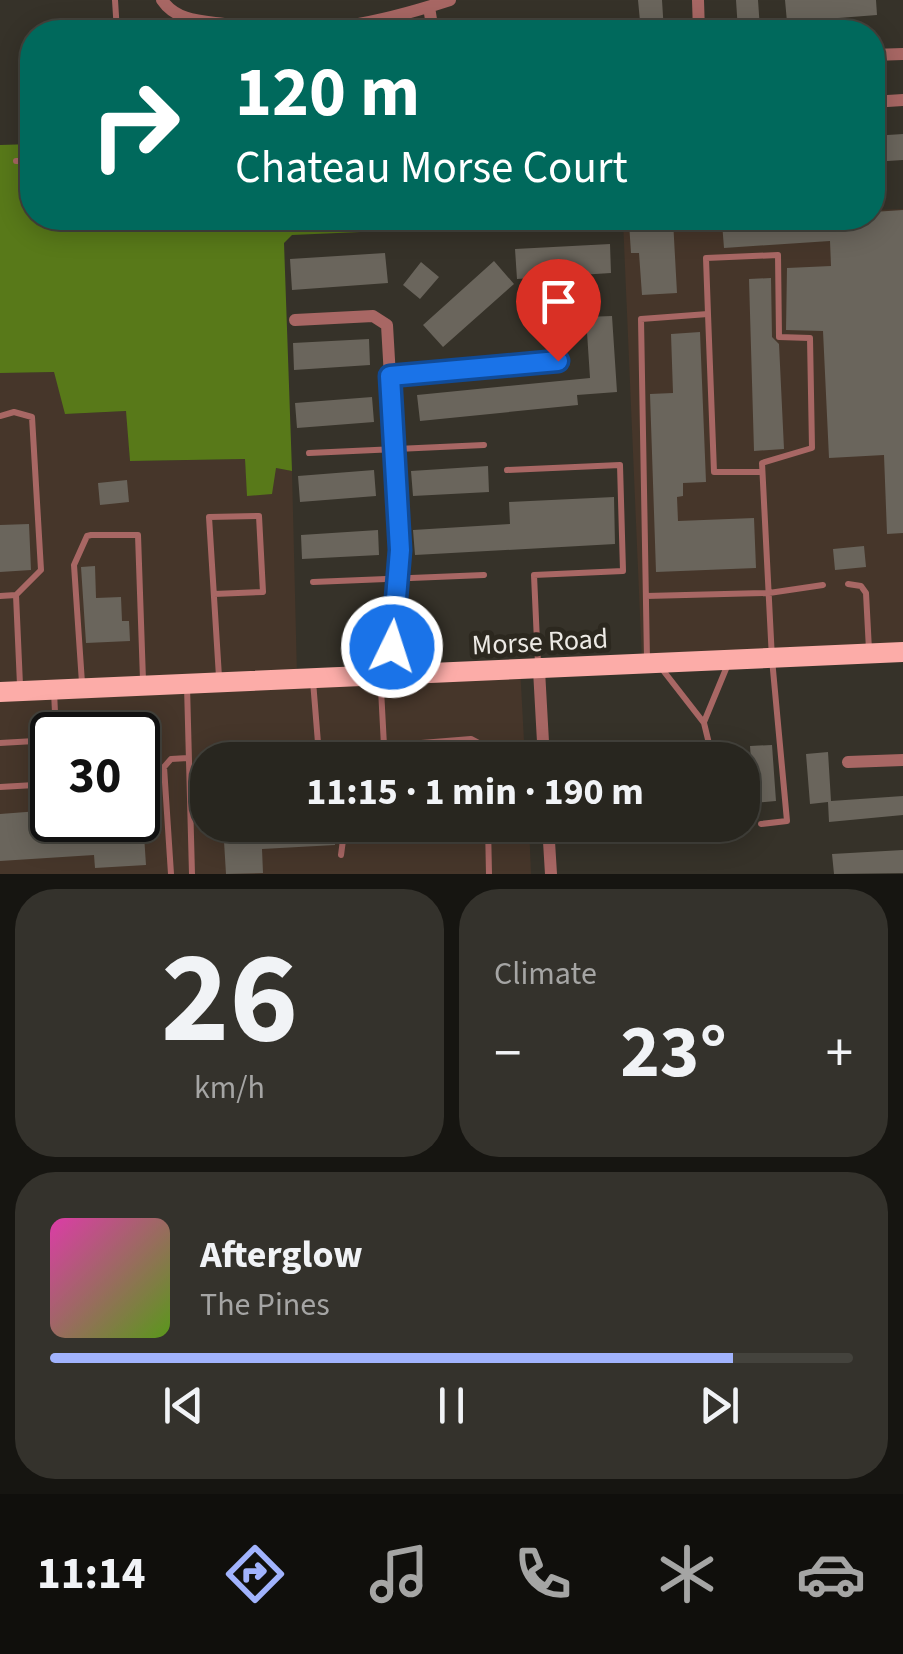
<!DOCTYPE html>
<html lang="en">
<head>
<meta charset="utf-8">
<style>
	body { margin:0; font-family:"Source Sans 3",sans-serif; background:#34322c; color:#f1f3f6; height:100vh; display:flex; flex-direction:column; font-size:38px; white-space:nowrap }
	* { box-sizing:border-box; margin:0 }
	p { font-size:32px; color:#a5a5a4 }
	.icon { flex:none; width:55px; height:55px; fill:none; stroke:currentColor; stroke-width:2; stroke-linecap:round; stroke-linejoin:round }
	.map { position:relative; height:874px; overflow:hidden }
	.sheet { display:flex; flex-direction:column; gap:15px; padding:15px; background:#161511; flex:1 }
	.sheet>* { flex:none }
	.banner { position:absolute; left:20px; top:20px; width:865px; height:210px; border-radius:40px; box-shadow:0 5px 25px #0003,0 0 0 2px #44433d; background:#00695c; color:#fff; overflow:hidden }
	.speed { position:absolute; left:30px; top:712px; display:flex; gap:20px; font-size:50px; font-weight:700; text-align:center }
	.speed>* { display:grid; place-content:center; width:130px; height:130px; border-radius:50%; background:#28261f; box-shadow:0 5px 25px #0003,0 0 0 2px #44433d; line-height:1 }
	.speed .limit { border:5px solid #111; border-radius:15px; background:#fff; color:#111 }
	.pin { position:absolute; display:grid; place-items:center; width:85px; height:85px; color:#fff; margin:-102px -42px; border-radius:50% 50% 50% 0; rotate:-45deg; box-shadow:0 0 10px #0007 }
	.pin .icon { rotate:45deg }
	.me { position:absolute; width:110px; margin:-55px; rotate:4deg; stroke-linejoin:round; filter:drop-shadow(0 0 8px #0008) }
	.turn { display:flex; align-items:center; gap:35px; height:210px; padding:0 50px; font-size:45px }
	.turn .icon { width:130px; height:130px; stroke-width:2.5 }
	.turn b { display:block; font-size:70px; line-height:85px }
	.big { font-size:75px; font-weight:700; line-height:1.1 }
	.sheet .widget { flex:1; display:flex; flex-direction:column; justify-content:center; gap:15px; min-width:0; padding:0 35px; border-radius:40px; background:#34322c }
	.sheet .dial { align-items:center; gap:0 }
	.dial b { font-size:130px; line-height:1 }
	.song { display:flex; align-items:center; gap:30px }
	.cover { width:120px; height:120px; border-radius:15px; background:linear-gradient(135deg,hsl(320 70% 55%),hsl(90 70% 35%)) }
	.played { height:10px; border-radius:5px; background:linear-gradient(90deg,#a1b3fd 85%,#44433d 85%) }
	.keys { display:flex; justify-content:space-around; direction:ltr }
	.heat { display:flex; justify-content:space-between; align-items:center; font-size:55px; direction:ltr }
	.sheet .tiles { flex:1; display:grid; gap:15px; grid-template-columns:1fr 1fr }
	.widget:last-child { grid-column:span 2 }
	.trip { position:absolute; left:190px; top:742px; width:570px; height:100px; border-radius:40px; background:#28261f; box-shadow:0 5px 25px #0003,0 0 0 2px #44433d; font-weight:700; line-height:100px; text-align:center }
	.tab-bar { display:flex; height:160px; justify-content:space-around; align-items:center; background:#100f0c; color:#a5a5a4 }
	.tab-bar .icon { width:70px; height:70px }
	.tab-bar .selected { color:#a1b3fd }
	.tab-bar b { font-size:45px; color:#f1f3f6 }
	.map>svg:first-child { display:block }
	.commercial { fill:#46362a; fill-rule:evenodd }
	.forest { fill:#587919 }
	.building { fill:#6a655c }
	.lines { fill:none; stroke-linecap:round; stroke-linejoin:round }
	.service { stroke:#a86764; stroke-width:6 }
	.minor { stroke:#a86764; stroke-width:12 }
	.primary { stroke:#fcaca8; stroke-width:20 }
	.route-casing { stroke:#114b97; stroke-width:25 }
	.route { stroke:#1a73e8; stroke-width:18 }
	.labels { text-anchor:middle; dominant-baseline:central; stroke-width:10; stroke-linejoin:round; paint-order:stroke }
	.street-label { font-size:28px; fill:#ece9e4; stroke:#2c281f }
</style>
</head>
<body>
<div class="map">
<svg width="903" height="874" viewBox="0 0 903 874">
	<rect width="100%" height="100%" fill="#363229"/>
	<path class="commercial" d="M903 209V651L642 662 623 220 872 218 873 210Z
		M54 372 66 414 127 411 130 461 245 459 248 496 276 468 292 471 297 676 520 666 525 760H208V825H529L531 874H0V373ZM52 735H138V820H52Z"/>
	<path class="forest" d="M32 144V218H686L292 235 284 243 292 471 276 468 272 494 247 496 245 459 130 461 126 411 65 414 54 372 0 373V145Z"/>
	<path class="building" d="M638 0H662L664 32H641Z
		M736 0H758L760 29 738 31Z
		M785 0H876L877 15 787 22Z
		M903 134V160L872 162V136Z
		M903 210V533L887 534 884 455 829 458 823 331 786 330 787 268 831 266 830 241 724 248 722 223 796 218H873V212Z
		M673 220 677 293 642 295 639 253H631L629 223Z
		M610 244 611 273 517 279 515 249Z
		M385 253 388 283 292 290 290 259Z
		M494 261 514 284 443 347 423 325Z
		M421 262 439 277 420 299 403 285Z
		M771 278 772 337 779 344 784 449 754 451 749 279Z
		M612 316 617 392 577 395 578 405 420 421 417 395 590 378 586 317Z
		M700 332 706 482 683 483V496L677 497 678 521 754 518 756 568 656 572 650 394 673 393 671 334Z
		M369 339 370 365 294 370 293 343Z
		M372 397 374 422 297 428 295 403Z
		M488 466 489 492 413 496 411 471Z
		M374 470 376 496 300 502 298 476Z
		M127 480 129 502 100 505 98 483Z
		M614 497 615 544 415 555 413 530 510 524 509 502Z
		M29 524 31 570 0 572V525Z
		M378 530 379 555 302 559 301 535Z
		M864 546 866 567 835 570 833 549Z
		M95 566 96 598 121 597 122 621H129L130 641 86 643 81 567Z
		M772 745 776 801 754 803 750 746Z
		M828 752 831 801 903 796V815L829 822 828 802 810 804 806 754Z
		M52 810V820H143L146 865 95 868 94 855 0 861V814Z
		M223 825H335V845L262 849 263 873 226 874Z
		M903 850V873L834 874 832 854Z"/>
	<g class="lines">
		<path class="service" d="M115 0 117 32
			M16 161H32
			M708 314 714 472H762
			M0 416 14 412 32 417 41 570 16 595 0 596
			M309 453 484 445
			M507 470 620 465 623 571 534 575 538 664
			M313 582 484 575
			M848 584 861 586 866 593 869 650
			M214 594 263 592 259 516 209 517 219 677
			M16 595 20 685
			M646 596 769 593 823 585
			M647 659 641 319 708 314 706 258 778 255 779 337 810 338 812 448 762 463 772 659 787 821 761 824
			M662 669 704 723 712 756
			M313 681 318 743 334 750 338 760
			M388 681 381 689 384 746 471 739 486 747V760
			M82 683 74 565 87 536 91 535H138L143 680
			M187 686 192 874
			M54 691 56 735
			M704 722 728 664
			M0 743 52 740
			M545 745 569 760
			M670 760 729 755 730 760
			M0 787 52 784
			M488 825 489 874
			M652 825 653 838 735 831V825
			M663 825 673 829 721 825
			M341 855 345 825
			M171 874 164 767 171 759 188 758"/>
		<path class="minor" d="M162 0C176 21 201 21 224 24 311 37 367 27 450 0
			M698 0 699 32
			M429 7 433 32
			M872 55 903 54
			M872 102 903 100
			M295 320 373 316 387 325 400 550 392 631 393 676
			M390 376 558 361
			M539 670 544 760
			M848 762 903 760
			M548 825 551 874"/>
		<path class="primary" d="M0 692 903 652"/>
	</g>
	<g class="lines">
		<g class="route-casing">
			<path id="route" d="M392 647 400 550 390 376 558 361"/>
		</g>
		<use href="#route" class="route"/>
	</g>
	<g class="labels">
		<g class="street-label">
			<text transform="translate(540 642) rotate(-3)">Morse Road</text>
		</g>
	</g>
</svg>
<div class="speed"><div class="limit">30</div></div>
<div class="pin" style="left:558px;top:361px;background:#d93025"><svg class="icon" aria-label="arrive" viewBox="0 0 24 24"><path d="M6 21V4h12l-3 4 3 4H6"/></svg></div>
<svg class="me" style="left:392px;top:647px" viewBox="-20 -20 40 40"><circle r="17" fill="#1a73e8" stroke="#fff" stroke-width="3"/><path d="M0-11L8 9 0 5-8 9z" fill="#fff"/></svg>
<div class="trip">11:15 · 1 min · 190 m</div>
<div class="banner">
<div class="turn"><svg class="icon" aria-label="right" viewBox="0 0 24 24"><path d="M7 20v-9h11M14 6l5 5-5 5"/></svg><div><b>120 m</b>Chateau Morse Court</div></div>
</div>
</div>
<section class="sheet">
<div class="tiles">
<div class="widget dial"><b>26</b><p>km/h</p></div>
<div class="widget"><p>Climate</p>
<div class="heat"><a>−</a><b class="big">23°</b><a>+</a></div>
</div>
<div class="widget">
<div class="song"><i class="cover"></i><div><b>Afterglow</b><p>The Pines</p></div></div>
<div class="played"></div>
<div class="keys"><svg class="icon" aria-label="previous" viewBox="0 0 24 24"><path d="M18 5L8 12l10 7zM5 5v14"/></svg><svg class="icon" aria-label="pause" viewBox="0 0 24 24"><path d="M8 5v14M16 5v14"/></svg><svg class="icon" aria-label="next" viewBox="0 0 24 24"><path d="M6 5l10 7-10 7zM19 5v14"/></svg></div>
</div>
</div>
</section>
<nav class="tab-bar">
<b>11:14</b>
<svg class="icon selected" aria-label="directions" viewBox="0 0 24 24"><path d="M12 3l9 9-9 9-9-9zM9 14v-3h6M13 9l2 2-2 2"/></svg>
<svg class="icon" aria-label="music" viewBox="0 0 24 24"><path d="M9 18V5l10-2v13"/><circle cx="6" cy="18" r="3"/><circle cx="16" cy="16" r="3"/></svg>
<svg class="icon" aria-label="phone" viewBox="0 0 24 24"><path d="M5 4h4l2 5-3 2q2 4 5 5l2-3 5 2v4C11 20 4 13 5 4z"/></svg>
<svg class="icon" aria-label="climate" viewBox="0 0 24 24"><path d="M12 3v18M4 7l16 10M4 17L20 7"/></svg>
<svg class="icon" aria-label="car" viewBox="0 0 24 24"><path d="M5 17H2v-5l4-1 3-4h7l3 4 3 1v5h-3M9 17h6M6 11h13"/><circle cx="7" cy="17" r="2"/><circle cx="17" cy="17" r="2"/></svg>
</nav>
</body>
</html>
